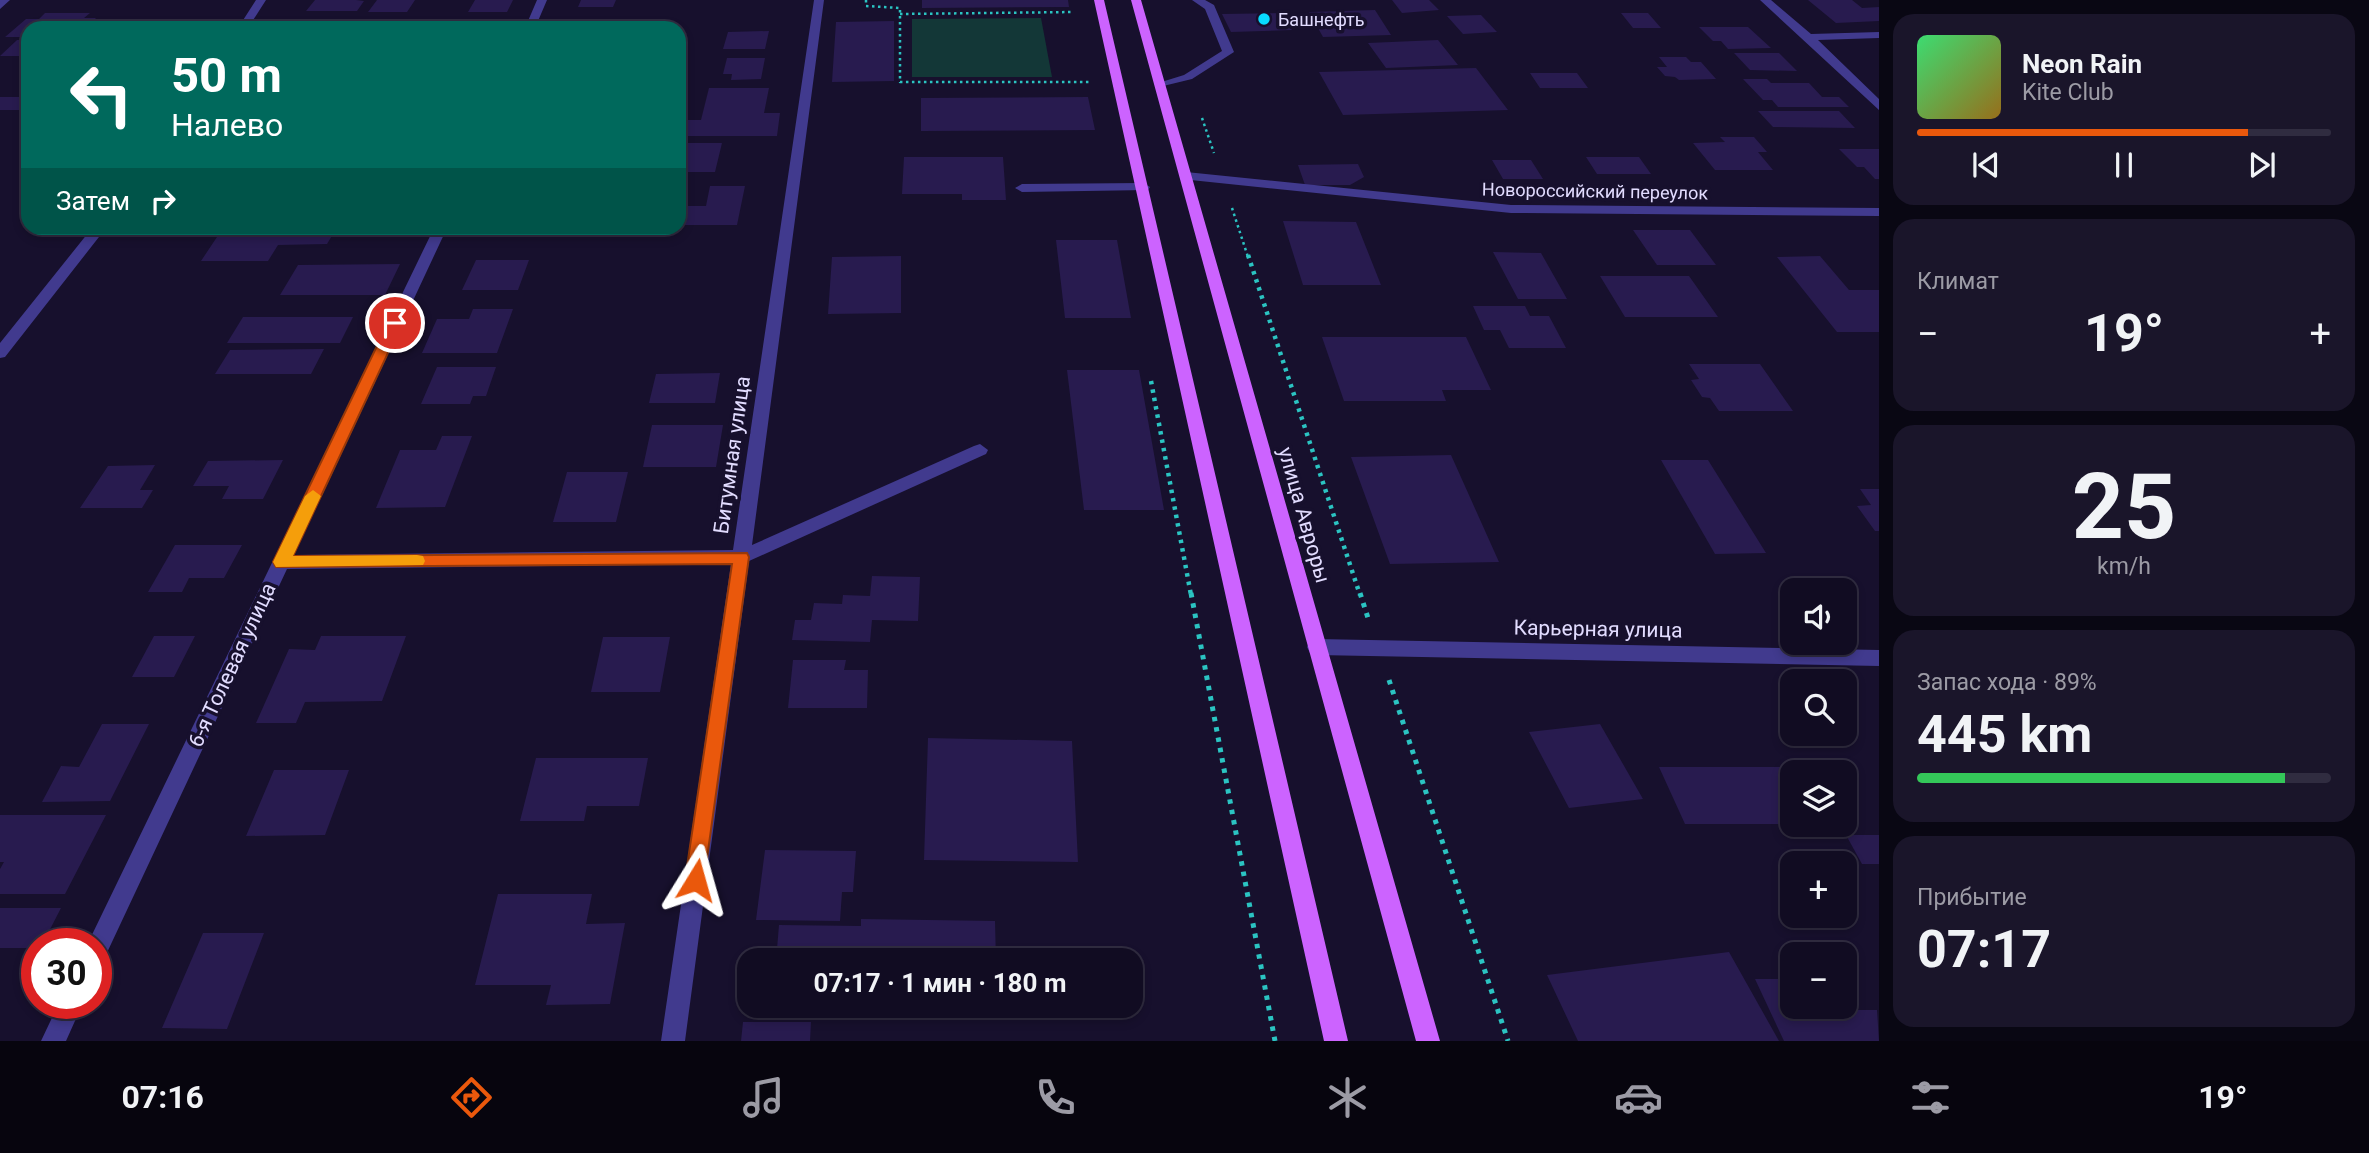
<!DOCTYPE html>
<html lang="ru">
<head>
<meta charset="utf-8">
<style>
	body { margin:0; font-family:Roboto,sans-serif; background:#1a152a; color:#f1f3f6; height:100vh; display:flex; flex-direction:column; font-size:26px; white-space:nowrap }
	* { box-sizing:border-box; margin:0 }
	p { font-size:23px; color:#9c9ba5 }
	.icon { flex:none; width:38px; height:38px; fill:none; stroke:currentColor; stroke-width:2; stroke-linecap:round; stroke-linejoin:round }
	.map { position:relative; flex:1; overflow:hidden }
	.details { display:flex; flex-direction:column; gap:14px; padding:14px; background:#090713; width:490px }
	.details>* { flex:none }
	.guide { position:absolute; left:21px; top:21px; width:665px; height:214px; border-radius:21px; box-shadow:0 4px 10px #0003,0 0 0 2px #302c40; background:#00695c; color:#fff; overflow:hidden }
	.tools { position:absolute; left:1780px; top:578px; display:grid; gap:14px }
	.tools a { display:grid; place-items:center; width:77px; height:77px; border-radius:14px; background:#110c22; box-shadow:0 4px 10px #0003,0 0 0 2px #302c40; font-size:35px }
	.speed { position:absolute; left:21px; top:928px; display:flex; gap:14px; font-size:35px; font-weight:700; text-align:center }
	.speed>* { display:grid; place-content:center; width:91px; height:91px; border-radius:50%; background:#110c22; box-shadow:0 4px 10px #0003,0 0 0 2px #302c40; line-height:1 }
	.speed .limit { border:10px solid #d22; background:#fff; color:#111 }
	.pin { position:absolute; display:grid; place-items:center; width:60px; height:60px; color:#fff; margin:-30px; border:4px solid #fff; border-radius:50%; box-shadow:0 2px 7px #0007 }
	.me { position:absolute; width:77px; margin:-38px; rotate:8deg; stroke-linejoin:round; filter:drop-shadow(0 0 5px #0008) }
	.turn { display:flex; align-items:center; gap:24px; height:147px; padding:0 35px; font-size:32px }
	.turn .icon { width:91px; height:91px; stroke-width:2.5 }
	.turn b { display:block; font-size:49px; line-height:60px }
	.then { display:flex; align-items:center; height:66px; padding:0 35px; background:#0003; gap:14px; font-size:26px }
	.big { font-size:52px; font-weight:700; line-height:1.1 }
	.details .widget { flex:1; display:flex; flex-direction:column; justify-content:center; gap:10px; min-width:0; padding:0 24px; border-radius:21px; background:#1a152a }
	.details .dial { align-items:center; gap:0 }
	.dial b { font-size:91px; line-height:1 }
	.song { display:flex; align-items:center; gap:21px }
	.cover { width:84px; height:84px; border-radius:10px; background:linear-gradient(135deg,hsl(140 70% 55%),hsl(40 70% 35%)) }
	.played { height:7px; border-radius:4px; background:linear-gradient(90deg,#ea580c 80%,#302c40 80%) }
	.keys { display:flex; justify-content:space-around; direction:ltr }
	.heat { display:flex; justify-content:space-between; align-items:center; font-size:38px; direction:ltr }
	.charge { height:10px; border-radius:5px; background:linear-gradient(90deg,#34c759 89%,#302c40 0) }
	.trip { position:absolute; left:737px; top:948px; width:406px; height:70px; border-radius:21px; background:#110c22; box-shadow:0 4px 10px #0003,0 0 0 2px #302c40; font-weight:700; line-height:70px; text-align:center }
	.tab-bar { display:flex; height:112px; justify-content:space-around; align-items:center; background:#07050e; color:#9c9ba5 }
	.tab-bar .icon { width:49px; height:49px }
	.tab-bar .selected { color:#ea580c }
	.tab-bar b { font-size:32px; color:#f1f3f6 }
	main { display:flex; flex:1; min-height:0 }
	.map>svg:first-child { display:block }
	.green { fill:#133737 }
	.building { fill:#281b4f }
	.lines { fill:none; stroke-linecap:round; stroke-linejoin:round }
	.path-far2 { stroke:#2bc4c2; stroke-width:2.5; stroke-dasharray:2.5 3.5; stroke-linecap:butt }
	.path-far1 { stroke:#2bc4c2; stroke-width:4.5; stroke-dasharray:3.5 5; stroke-linecap:butt }
	.path { stroke:#2bc4c2; stroke-width:5; stroke-dasharray:4.5 6; stroke-linecap:butt }
	.minor { fill:#413a8e; fill-rule:evenodd }
	.major { fill:#cc63ff; fill-rule:evenodd }
	.route { fill:#ea580c; stroke:#983908; stroke-width:2 }
	.slow { fill:#f59e0b }
	.poi-dot { fill:#08dbff; stroke:#17102d; stroke-width:2.5 }
	.labels { text-anchor:middle; dominant-baseline:central; stroke-width:7; stroke-linejoin:round; paint-order:stroke }
	.far-poi-label { font-size:18px; fill:#e2dcff; stroke:#17102d; text-anchor:start }
	.far-street-label { font-size:18px; fill:#e2dcff; stroke:#17102d }
	.street-label { font-size:21px; fill:#e2dcff; stroke:#17102d }
</style>
</head>
<body>
<main>
<div class="map">
<svg width="1879" height="1041" viewBox="0 0 1879 1041">
	<rect width="100%" height="100%" fill="#17102d"/>
	<path class="green" d="M1041 18 1052 77H912V19Z"/>
	<path class="building" d="M315 0H356L364 1 357 11H306Z
		M377 0H415L407 12H368Z
		M475 0H513L507 12H468Z
		M581 0H616L613 7H578Z
		M922 0H1068L1069 7 922 8Z
		M1392 0H1429L1439 10 1402 13Z
		M1808 0H1852L1862 8 1879 7V21L1836 23Z
		M1375 10 1391 35 1323 37 1309 12Z
		M45 13H90L84 18H96L86 28H28V37H5L26 19H39Z
		M1283 13 1292 30 1231 32 1222 14Z
		M1621 13H1648L1661 28H1633Z
		M1481 15 1497 32 1463 34 1447 16Z
		M894 21V81L832 82 836 22Z
		M277 24H317L314 28H274Z
		M565 24H603L601 28H564Z
		M1699 27H1748L1771 48 1728 49 1721 41H1713Z
		M769 31 765 49H723L728 32Z
		M17 40H28V56H0Z
		M1438 40 1458 65 1386 68 1368 43Z
		M1734 53H1779L1797 71 1750 70Z
		M1659 57H1686L1691 62H1701L1716 79 1679 80 1675 77 1665 76 1657 67H1667Z
		M727 58H765L761 79 731 80 732 74H723Z
		M1476 68 1508 110 1343 115 1319 72Z
		M1530 73H1577L1588 88H1540Z
		M1743 79H1767L1771 83H1809L1822 97H1839L1849 107H1778L1772 100H1763Z
		M709 88H769L764 113H780L777 136H679V120H701Z
		M0 97H28V103L21 110H0Z
		M1088 97 1095 130 921 131V98Z
		M1758 111H1839L1855 128 1773 127Z
		M1720 137H1754L1767 152H1758L1773 170H1715L1693 143 1725 142Z
		M679 143H722L715 172H679Z
		M1839 149H1879V179H1875L1864 167H1857Z
		M904 157H1003L1006 200H962V194H902Z
		M1586 157H1639L1651 174H1597Z
		M1492 160H1531L1543 179H1503Z
		M1358 164 1364 177 1350 185H1305L1298 165Z
		M710 186H745L737 225H679V206H706Z
		M1283 221 1356 222 1381 285H1303Z
		M223 228 248 229H336L327 244 278 245 268 261H201Z
		M495 228H553V230H494Z
		M1633 230H1690L1716 265H1657Z
		M1056 240H1117L1131 318H1065Z
		M1493 252 1541 253 1567 299H1518Z
		M901 256V313L828 314 832 257Z
		M1820 256 1849 290H1879V332H1837L1777 257Z
		M476 260H529L518 290H462Z
		M400 264 385 295H280L298 265Z
		M1600 276H1689L1718 317H1625Z
		M1473 306H1525L1530 316H1549L1566 348H1509L1500 330H1484Z
		M473 309H513L497 353H422L437 319H469Z
		M243 317H353L340 343H227Z
		M1322 337H1466L1491 390H1442L1446 401H1344Z
		M324 349 311 374H215L230 350Z
		M1689 364H1760L1793 411H1719L1710 398 1702 397 1691 380 1699 379Z
		M437 367H496L486 396H473L470 404H421Z
		M1067 370H1139L1164 510H1084Z
		M720 373 715 403H649L656 374Z
		M652 425H723L716 467H643Z
		M442 436H472L445 507 376 508 400 450H436Z
		M1451 455 1499 562 1390 564 1351 457Z
		M283 460 263 499H222L229 486H193L208 461Z
		M1661 460H1708L1766 553 1715 554Z
		M155 465 140 490H153L142 508H80L108 466Z
		M567 472H628L616 522H553Z
		M1860 489H1879V531H1875L1857 506 1871 505Z
		M175 545H242L224 578H189L182 592H148Z
		M872 576 920 577 918 621 872 620 870 642 792 640 795 620H811L814 603 842 604 843 595 870 596Z
		M154 636H195L174 677H132Z
		M321 636H406L382 701 305 702 296 723H256L289 649 315 650Z
		M603 637H670L660 692H591Z
		M793 660H846L844 670H868L867 708H788Z
		M102 724H149L110 801 42 802 61 766 79 767Z
		M1600 724 1643 799 1569 808 1529 732Z
		M928 738 1072 741 1078 862 924 860Z
		M536 758H648L639 806H587L584 821H520Z
		M1659 767H1785L1792 780V809H1784L1792 824H1685Z
		M274 770H349L325 835 246 836Z
		M0 815H106L65 894H0V869L4 862H0Z
		M1846 835H1879V864H1862Z
		M765 850 856 851 853 892H842L840 921 756 920Z
		M498 894H592L586 924 625 923 610 1004 546 1005 551 985H475Z
		M0 908H61L43 943H37V948H0Z
		M861 919 995 921 996 961H776L779 925 861 926Z
		M203 933H264L227 1029 162 1028Z
		M1729 952 1779 1041H1578L1547 975Z
		M1755 979H1792V1006H1842L1844 1010H1877L1879 1041H1784Z
		M743 1022H811L810 1041H741Z"/>
	<g class="lines">
		<path class="path-far2" d="M866 0V6L900 8V82H1089
			M900 14 1074 12
			M1202 118 1214 153
			M1232 208 1248 257"/>
		<path class="path-far1" d="M1248 255 1360 595
			M1151 381 1191 595"/>
		<path class="path" d="M1191 593 1275 1041
			M1360 593 1368 618
			M1389 680 1508 1041"/>
		<path class="minor" d="M0 0H10L0 9Z
			M256 0H266L248 28H238Z
			M537 0H547L535 28H525Z
			M814 0H824L752 545 974 446 980 444 988 450 986 454 749 561 685 1041H661L731 564 287 569 104 959 96 962V943H88L434 228H447L294 555 733 550Z
			M1192 0H1205L1214 5 1234 52 1192 79 1155 88V84L1184 75 1222 51 1205 9Z
			M1760 0H1771L1811 34 1879 32V38L1818 40 1879 99V110Z
			M1186 172 1511 205 1879 208V216L1511 213 1181 179 1180 176Z
			M1143 183 1150 187 1148 190 1022 192 1015 188 1022 184Z
			M92 228H106L5 357 0 358V343Z
			M1317 639 1879 650V666L1317 655 1310 653 1307 647 1310 641Z
			M59 1003H83L66 1041H41Z"/>
		<path class="major" d="M1094 0H1104L1348 1041H1324Z
			M1131 0H1141L1440 1041H1416Z"/>
	</g>
	<path class="route" d="M395 319 402 323 293 556 747 553 749 557 703 887 696 889 688 887 685 880 732 564 276 567 273 562 388 323Z"/>
	<path class="slow" d="M313 490 321 496 293 556 417 555 423 556 425 561 423 565 276 567 273 562 305 496Z"/>
	<circle class="poi-dot" cx="1264" cy="19" r="7"/>
	<g class="labels">
		<g class="far-poi-label">
			<text x="1278" y="19">Башнефть</text>
		</g>
		<g class="far-street-label">
			<text transform="translate(1595 191) rotate(1)">Новороссийский переулок</text>
		</g>
		<g class="street-label">
			<text transform="translate(732 455) rotate(-82)">Битумная улица</text>
			<text transform="translate(1304 515) rotate(74)">улица Авроры</text>
			<text transform="translate(1598 629) rotate(1)">Карьерная улица</text>
			<text transform="translate(232 665) rotate(-65)">6-я Толевая улица</text>
		</g>
	</g>
</svg>
<div class="tools">
<a><svg class="icon" aria-label="sound" viewBox="0 0 24 24"><path d="M4 9h4l5-4v14l-5-4H4zM17 9q2 3 0 6"/></svg></a>
<a><svg class="icon" aria-label="search" viewBox="0 0 24 24"><circle cx="10" cy="10" r="6"/><path d="M15 15l6 6"/></svg></a>
<a><svg class="icon" aria-label="layers" viewBox="0 0 24 24"><path d="M12 4l9 5-9 5-9-5zM3 14l9 5 9-5"/></svg></a>
<a>+</a>
<a>−</a>
</div>
<div class="speed"><div class="limit">30</div></div>
<div class="pin" style="left:395px;top:323px;background:#d93025"><svg class="icon" aria-label="arrive" viewBox="0 0 24 24"><path d="M6 21V4h12l-3 4 3 4H6"/></svg></div>
<svg class="me" style="left:696px;top:880px" viewBox="-20 -20 40 40"><path d="M0-17L14 15 0 8-14 15z" fill="#ea580c" stroke="#fff" stroke-width="4"/></svg>
<div class="trip">07:17 · 1 мин · 180 m</div>
<div class="guide">
<div class="turn"><svg class="icon" aria-label="left" viewBox="0 0 24 24"><path d="M17 20v-9H6M10 6l-5 5 5 5"/></svg><div><b>50 m</b>Налево</div></div>
<div class="then">Затем<svg class="icon" aria-label="right" viewBox="0 0 24 24"><path d="M7 20v-9h11M14 6l5 5-5 5"/></svg></div>
</div>
</div>
<section class="details">
<div class="widget">
<div class="song"><i class="cover"></i><div><b>Neon Rain</b><p>Kite Club</p></div></div>
<div class="played"></div>
<div class="keys"><svg class="icon" aria-label="previous" viewBox="0 0 24 24"><path d="M18 5L8 12l10 7zM5 5v14"/></svg><svg class="icon" aria-label="pause" viewBox="0 0 24 24"><path d="M8 5v14M16 5v14"/></svg><svg class="icon" aria-label="next" viewBox="0 0 24 24"><path d="M6 5l10 7-10 7zM19 5v14"/></svg></div>
</div>
<div class="widget"><p>Климат</p>
<div class="heat"><a>−</a><b class="big">19°</b><a>+</a></div>
</div>
<div class="widget dial"><b>25</b><p>km/h</p></div>
<div class="widget"><p>Запас хода · 89%</p><b class="big">445 km</b><div class="charge"></div></div>
<div class="widget"><p>Прибытие</p><b class="big">07:17</b></div>
</section>
</main>
<nav class="tab-bar">
<b>07:16</b>
<svg class="icon selected" aria-label="directions" viewBox="0 0 24 24"><path d="M12 3l9 9-9 9-9-9zM9 14v-3h6M13 9l2 2-2 2"/></svg>
<svg class="icon" aria-label="music" viewBox="0 0 24 24"><path d="M9 18V5l10-2v13"/><circle cx="6" cy="18" r="3"/><circle cx="16" cy="16" r="3"/></svg>
<svg class="icon" aria-label="phone" viewBox="0 0 24 24"><path d="M5 4h4l2 5-3 2q2 4 5 5l2-3 5 2v4C11 20 4 13 5 4z"/></svg>
<svg class="icon" aria-label="climate" viewBox="0 0 24 24"><path d="M12 3v18M4 7l16 10M4 17L20 7"/></svg>
<svg class="icon" aria-label="car" viewBox="0 0 24 24"><path d="M5 17H2v-5l4-1 3-4h7l3 4 3 1v5h-3M9 17h6M6 11h13"/><circle cx="7" cy="17" r="2"/><circle cx="17" cy="17" r="2"/></svg>
<svg class="icon" aria-label="filters" viewBox="0 0 24 24"><path d="M4 7h16M4 17h16"/><circle cx="9" cy="7" r="2"/><circle cx="15" cy="17" r="2"/></svg>
<b>19°</b>
</nav>
</body>
</html>
